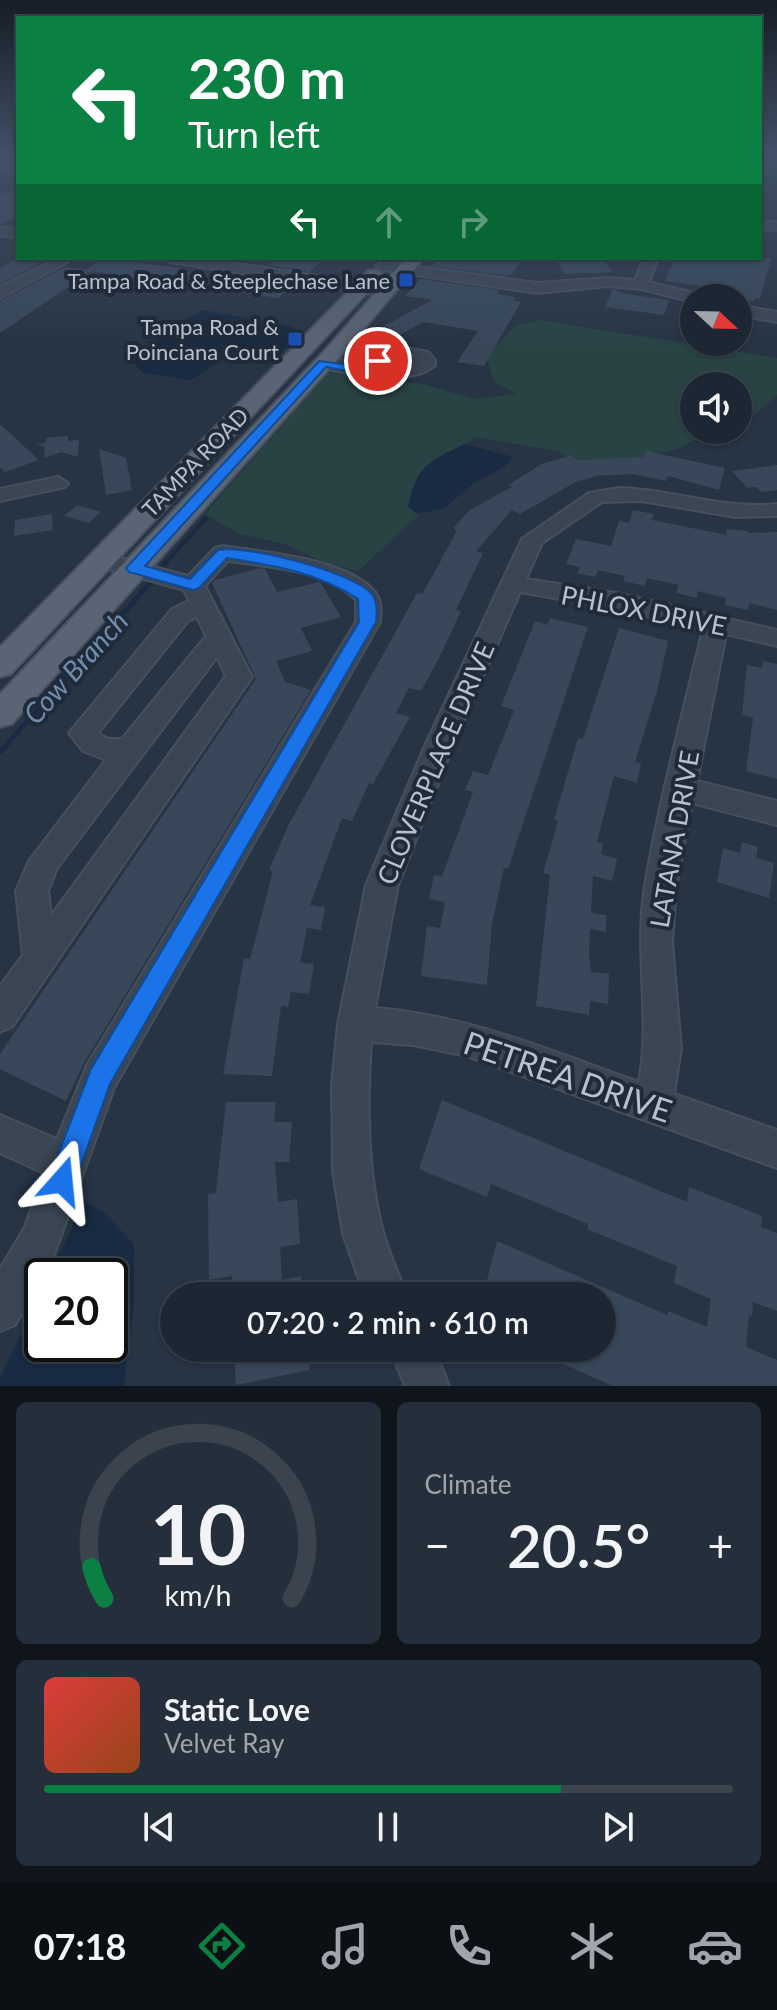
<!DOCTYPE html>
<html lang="en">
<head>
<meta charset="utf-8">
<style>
	body { margin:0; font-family:Lato,sans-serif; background:#252f3b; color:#f1f3f6; height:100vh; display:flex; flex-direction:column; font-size:30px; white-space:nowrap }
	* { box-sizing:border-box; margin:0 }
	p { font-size:26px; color:#a0a5ac }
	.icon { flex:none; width:44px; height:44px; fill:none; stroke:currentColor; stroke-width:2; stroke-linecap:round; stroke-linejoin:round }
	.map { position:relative; height:1386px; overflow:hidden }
	.sheet { display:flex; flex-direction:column; gap:16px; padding:16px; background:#10151c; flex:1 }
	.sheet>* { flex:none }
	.hud { position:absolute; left:16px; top:16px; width:746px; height:244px; border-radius:0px; box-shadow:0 2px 6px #0004,0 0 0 2px #3b444e; background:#0b8043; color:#fff; overflow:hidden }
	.needle { width:52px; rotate:112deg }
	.buttons { position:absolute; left:680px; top:284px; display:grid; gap:16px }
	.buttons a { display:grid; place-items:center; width:72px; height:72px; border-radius:50%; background:#1d2733; box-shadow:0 2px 6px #0004,0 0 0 2px #3b444e; font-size:40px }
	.speed { position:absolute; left:24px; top:1258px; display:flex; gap:16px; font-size:40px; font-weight:700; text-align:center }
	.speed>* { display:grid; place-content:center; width:104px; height:104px; border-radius:50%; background:#1d2733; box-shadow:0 2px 6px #0004,0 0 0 2px #3b444e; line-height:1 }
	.speed .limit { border:4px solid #111; border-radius:12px; background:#fff; color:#111 }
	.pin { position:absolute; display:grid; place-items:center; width:68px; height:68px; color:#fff; margin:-34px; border:4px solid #fff; border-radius:50%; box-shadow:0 2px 8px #0007 }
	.me { position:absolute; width:88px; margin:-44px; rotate:18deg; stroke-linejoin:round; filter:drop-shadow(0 0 6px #0008) }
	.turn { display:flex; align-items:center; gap:28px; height:168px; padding:0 40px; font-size:36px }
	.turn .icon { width:104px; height:104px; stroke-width:2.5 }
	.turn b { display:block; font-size:56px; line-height:68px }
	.lanes { display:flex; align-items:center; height:76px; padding:0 40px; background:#0003; justify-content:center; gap:40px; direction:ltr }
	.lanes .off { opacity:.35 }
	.big { font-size:60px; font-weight:600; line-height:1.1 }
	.sheet .tile { flex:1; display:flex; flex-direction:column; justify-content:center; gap:12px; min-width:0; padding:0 28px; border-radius:12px; background:#252f3b }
	.sheet .dial { align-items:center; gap:0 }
	.dial svg { height:208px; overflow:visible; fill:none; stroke:#3b444e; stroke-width:7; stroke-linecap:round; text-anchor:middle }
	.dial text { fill:#f1f3f6; stroke:none }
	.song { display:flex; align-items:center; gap:24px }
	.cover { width:96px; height:96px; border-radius:12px; background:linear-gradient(135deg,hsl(0 70% 55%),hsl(20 70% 35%)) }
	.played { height:8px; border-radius:4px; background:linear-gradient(90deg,#0b8043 75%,#3b444e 75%) }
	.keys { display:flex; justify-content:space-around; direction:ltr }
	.heat { display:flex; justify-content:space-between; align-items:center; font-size:44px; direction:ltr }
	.sheet .tiles { flex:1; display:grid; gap:16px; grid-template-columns:1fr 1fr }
	.tile:last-child { grid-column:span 2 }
	.trip { position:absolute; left:160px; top:1282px; width:456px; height:80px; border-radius:40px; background:#1d2733; box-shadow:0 2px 6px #0004,0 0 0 2px #3b444e; font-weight:600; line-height:80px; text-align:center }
	.tab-bar { display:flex; height:128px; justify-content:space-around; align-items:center; background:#0c1014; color:#a0a5ac }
	.tab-bar .icon { width:56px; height:56px }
	.tab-bar .active { color:#0b8043 }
	.tab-bar b { font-size:36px; color:#f1f3f6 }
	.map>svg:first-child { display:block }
	.green { fill:#294345 }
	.water { fill:#182b43 }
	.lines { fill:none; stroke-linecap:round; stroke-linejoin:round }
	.stream-far1 { stroke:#182b43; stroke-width:4 }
	.stream { stroke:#182b43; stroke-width:5 }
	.building { fill:#38485a }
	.minor-casing { stroke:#454f5d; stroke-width:4 }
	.major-casing { stroke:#454f5d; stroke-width:4 }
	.minor { fill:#3b4654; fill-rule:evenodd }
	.major { fill:#596574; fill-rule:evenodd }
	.route { fill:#1a73e8; stroke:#114b97; stroke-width:2 }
	.transit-dot { fill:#1a4fb4; stroke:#202b39; stroke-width:3 }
	.labels { text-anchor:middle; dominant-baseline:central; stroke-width:8; stroke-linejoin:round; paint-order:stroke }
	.far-poi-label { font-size:22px; fill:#b9c1cd; stroke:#202b39; text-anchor:end }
	.far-street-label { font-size:22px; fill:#b9c1cd; stroke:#202b39 }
	.street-label { font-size:26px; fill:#b9c1cd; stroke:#202b39 }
	.water-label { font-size:28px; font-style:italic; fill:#718cad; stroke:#202b39 }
	.near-street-label { font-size:32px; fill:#b9c1cd; stroke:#202b39 }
</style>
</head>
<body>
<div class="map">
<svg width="777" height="1386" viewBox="0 0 777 1386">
	<rect width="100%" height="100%" fill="#273444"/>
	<path class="green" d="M760 152H777V180L767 187 760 212Z
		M542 320 777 358V395L751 418 738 422V386H694V430H714L677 449 635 459 578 463 558 451 476 437 465 444 418 513H421L358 571 320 561 288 545 239 534 205 514 328 373 423 384 474 399 517 394 494 382 486 357 516 325Z"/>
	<path class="water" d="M202 310 288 326 302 331 280 353C232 344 230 355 191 380L143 373 133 362 162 334Z
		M465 444 513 457 504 467 474 483 444 508 418 514 408 507C416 466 429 461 465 444Z
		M84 1202 101 1210 134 1244V1301L124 1386H0V1378L42 1290V1344H110V1276H49Z"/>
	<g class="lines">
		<path class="stream-far1" d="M163 566 206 518"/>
		<path class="stream" d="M163 567 165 564
			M0 752 151 582"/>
	</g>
	<path class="building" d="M18 189V217L0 224V195Z
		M103 258 188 269 184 272 191 273 177 285 86 270Z
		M277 258H325L309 272 268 265Z
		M439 258H494L521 262 510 276 432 266Z
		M590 258H603L612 272 565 274 556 259Z
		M675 258H771L760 298H755L754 301 722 296 724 289 665 281Z
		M16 259 40 263 0 284V269Z
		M65 267 92 271 0 333V301Z
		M253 278 294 285 278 298 238 292Z
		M420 279 499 290 497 294 515 297 513 301 521 302 484 366 457 362 478 331 423 322 394 338 375 331 432 300 405 296Z
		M613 289 626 294 669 300 664 315 605 307Z
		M0 424 39 460 5 472 0 467Z
		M68 436V441L79 440 78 457 61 452 44 458 45 447 36 444 46 443V438Z
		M99 449 126 458 132 490 106 495Z
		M646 451 725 468 719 490 668 476 666 481 632 474 596 476 574 483 520 514 512 510 476 551 483 553 456 610 461 611 439 658 421 691 409 688 396 713 410 717 405 726 373 784 369 783 352 821 342 818 310 905 325 907 321 930 307 928 300 963 314 964 309 994 291 992 288 1007 281 1006 272 1076 223 1074 244 958 250 959 273 871 269 870 288 826 417 593 422 594 438 566 457 530 453 528 470 510 512 487 508 485 542 464 571 455 577 460 644 457Z
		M777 465V490L761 492 756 487 747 488 732 471Z
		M77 505 101 512 89 523 64 516Z
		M633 510 654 514 652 520 727 535 726 529 747 531 748 533 777 532V610L749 603 748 610 725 605 726 598 698 591 697 598 676 593 679 585 647 578 645 586 623 581 625 576 598 570 595 577 577 573 580 567 566 564 576 539 611 546 619 521 629 523Z
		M52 514 53 530 14 536 15 520Z
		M261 568 265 569 277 592 320 582 341 617 301 628 312 651 276 661 285 682 311 690 84 1063 66 1101 0 1069V1054L256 679 212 583 215 580Z
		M550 618 588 627 508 869 504 868 492 924 487 985 421 976 427 926 440 928 445 902 429 899 434 875 442 876 473 792 465 790 473 771 488 775 504 736 514 710 501 706 535 621 547 625Z
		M619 628 668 641 657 691 635 762 641 764 637 783 614 776 597 842 603 843 601 854 617 859 612 881 593 876 591 913 606 915V932L590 929 589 957 591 972 609 974 608 1004 590 1001 589 1015 536 1006 550 875 543 873 558 821 554 820 578 738 583 739Z
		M763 661 777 664V779L746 771 753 718 742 715 746 673 747 665 762 668Z
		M742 842 758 847 756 858 774 863 769 898 717 882 723 848 740 853Z
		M442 1100 687 1202 689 1187 762 1216 761 1227 777 1233V1311L753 1302 752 1316 749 1315 746 1347 777 1360V1386H613L527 1348H602V1296H483L497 1241 667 1315 668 1311 707 1327 711 1299 674 1283 677 1266 587 1229 588 1224 491 1184 487 1197 419 1169Z
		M226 1102H276L274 1122H292L289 1162H275L278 1202 297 1199 300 1244 280 1247 282 1280 301 1276 303 1296H232V1276L209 1280 208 1194 216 1193Z
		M234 1348H307L310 1370 236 1385Z"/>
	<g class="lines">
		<g class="minor-casing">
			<path id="minor" d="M0 161 18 168V177L0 169Z
				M760 221 777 222V230L760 229Z
				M0 227 18 230V238L0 235Z
				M57 258H75L0 298V287Z
				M164 258H199L385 286 393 291 385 296 171 262Z
				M644 258H658L649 282 702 295 705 298H694V302L641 289 608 286 537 293 383 270 376 266 383 262 537 283 608 278 635 280Z
				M738 305 777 312V322L738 315Z
				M382 344 428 352 435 360V365C414 387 344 373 317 367L314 363 323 358 392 366 418 362 376 353 374 349 376 345Z
				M58 477 68 483 65 487 0 501V489Z
				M619 488C672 489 723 510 777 504V516L735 517 642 501 602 502 542 543 526 579 616 593 777 630V646L726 634 697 781 777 801V825L692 803 676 887 672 943 681 1048 674 1094 777 1130V1168L467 1056 413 1045 371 1042C367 1105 367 1171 383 1232 389 1254 399 1275 407 1296H365L343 1234 333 1171 332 1086 338 1024 366 885 427 741 522 539 589 493ZM520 592 616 609 703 629C683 714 659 800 645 886 634 952 651 1017 639 1082 553 1052 468 1015 375 1008L398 885 455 741Z
				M223 546C263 552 349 559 375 592 382 601 381 611 380 622L114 1088 55 1252 15 1325 0 1331V1269L25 1227 44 1173 0 1153V1115L57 1139 87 1065 356 622V600C325 569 269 567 228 561L205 586 252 677 12 1027 0 1032V986L23 955 16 891 29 861 106 760 83 751 69 733 172 609 189 601 184 590 94 565 91 560 94 555 102 553 188 576 215 548ZM197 617 206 636 122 739H108L98 733 188 621ZM217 657 226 676 51 916 48 891 57 868Z
				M390 1348H434L449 1386H405Z"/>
		</g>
		<g class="major-casing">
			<path id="major" d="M406 258H424L340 357 12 724 0 727V694L326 349Z
				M374 270 380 271 383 275 380 279 11 674 0 677V647L368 271Z"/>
		</g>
		<use href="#minor" class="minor"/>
		<use href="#major" class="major"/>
	</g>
	<linearGradient id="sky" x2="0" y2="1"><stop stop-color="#151d25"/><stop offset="0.44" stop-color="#415067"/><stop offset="1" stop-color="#415067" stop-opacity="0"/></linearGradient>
	<rect width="777" height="346" fill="url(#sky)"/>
	<path class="route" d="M378 357 390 366V371L371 375 326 367 145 566 190 579 218 550C245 544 351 572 371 593 378 600 377 613 376 622L110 1084 72 1190 62 1194 52 1190 48 1181 91 1069 359 622 358 599C316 572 276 566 227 558L199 588 193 590 129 572 126 568 319 361 371 368 377 367 372 361Z"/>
	<g class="transit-dot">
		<rect x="398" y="272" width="16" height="16" rx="4"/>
		<rect x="287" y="331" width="16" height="16" rx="4"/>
	</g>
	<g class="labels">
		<g class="far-poi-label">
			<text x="390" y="280">Tampa Road &amp; Steeplechase Lane</text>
			<text x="279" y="326">Tampa Road &amp;<tspan x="279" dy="25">Poinciana Court</tspan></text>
		</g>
		<g class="far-street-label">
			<text transform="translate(195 462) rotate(-46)">TAMPA ROAD</text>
		</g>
		<g class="street-label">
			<text transform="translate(644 610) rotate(11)">PHLOX DRIVE</text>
			<text transform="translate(435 763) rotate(-67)">CLOVERPLACE DRIVE</text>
			<text transform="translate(674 839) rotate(-80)">LATANA DRIVE</text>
		</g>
		<g class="water-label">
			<text transform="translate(75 667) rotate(-48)">Cow Branch</text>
		</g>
		<g class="near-street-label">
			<text transform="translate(568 1076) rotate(19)">PETREA DRIVE</text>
		</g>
	</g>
</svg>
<div class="buttons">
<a><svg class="needle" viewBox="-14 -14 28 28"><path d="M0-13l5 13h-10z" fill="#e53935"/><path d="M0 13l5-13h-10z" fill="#a0a5ac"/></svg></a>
<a><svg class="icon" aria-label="sound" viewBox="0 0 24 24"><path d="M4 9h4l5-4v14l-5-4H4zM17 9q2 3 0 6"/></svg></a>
</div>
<div class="speed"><div class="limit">20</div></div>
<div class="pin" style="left:378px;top:361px;background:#d93025"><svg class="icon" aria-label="arrive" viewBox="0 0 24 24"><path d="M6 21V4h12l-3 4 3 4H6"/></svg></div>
<svg class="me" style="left:62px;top:1181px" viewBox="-20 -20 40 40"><path d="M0-17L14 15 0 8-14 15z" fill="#1a73e8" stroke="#fff" stroke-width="4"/></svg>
<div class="trip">07:20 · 2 min · 610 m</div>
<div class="hud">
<div class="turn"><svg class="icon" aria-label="left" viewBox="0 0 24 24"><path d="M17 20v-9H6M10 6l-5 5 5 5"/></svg><div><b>230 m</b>Turn left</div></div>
<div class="lanes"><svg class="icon" aria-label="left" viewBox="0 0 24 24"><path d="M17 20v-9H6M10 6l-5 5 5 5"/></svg><svg class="icon off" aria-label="ahead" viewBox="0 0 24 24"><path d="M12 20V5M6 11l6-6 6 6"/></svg><svg class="icon off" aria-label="right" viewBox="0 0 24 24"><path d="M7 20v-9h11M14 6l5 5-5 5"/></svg></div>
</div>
</div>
<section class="sheet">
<div class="tiles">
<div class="tile dial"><svg viewBox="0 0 100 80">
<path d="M14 69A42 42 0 1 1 86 69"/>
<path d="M14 69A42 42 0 0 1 9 57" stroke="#0b8043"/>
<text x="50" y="56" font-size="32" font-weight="700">10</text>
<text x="50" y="72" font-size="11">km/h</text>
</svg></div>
<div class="tile"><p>Climate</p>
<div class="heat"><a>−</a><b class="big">20.5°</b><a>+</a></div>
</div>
<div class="tile">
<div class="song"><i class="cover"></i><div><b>Static Love</b><p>Velvet Ray</p></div></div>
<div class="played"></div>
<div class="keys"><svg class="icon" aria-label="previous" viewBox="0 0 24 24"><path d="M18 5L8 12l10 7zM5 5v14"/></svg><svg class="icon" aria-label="pause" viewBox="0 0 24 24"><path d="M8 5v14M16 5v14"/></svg><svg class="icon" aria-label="next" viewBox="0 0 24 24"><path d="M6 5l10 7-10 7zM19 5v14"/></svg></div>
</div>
</div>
</section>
<nav class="tab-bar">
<b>07:18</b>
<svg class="icon active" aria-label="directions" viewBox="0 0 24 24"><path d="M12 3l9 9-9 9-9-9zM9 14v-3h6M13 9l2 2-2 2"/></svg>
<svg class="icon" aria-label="music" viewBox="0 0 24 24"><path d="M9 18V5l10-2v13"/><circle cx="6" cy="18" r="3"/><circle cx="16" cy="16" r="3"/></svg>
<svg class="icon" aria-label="phone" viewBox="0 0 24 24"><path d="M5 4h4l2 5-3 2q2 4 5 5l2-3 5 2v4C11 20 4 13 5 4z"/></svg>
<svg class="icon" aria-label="climate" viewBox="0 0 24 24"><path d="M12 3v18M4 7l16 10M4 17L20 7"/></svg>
<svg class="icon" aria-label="car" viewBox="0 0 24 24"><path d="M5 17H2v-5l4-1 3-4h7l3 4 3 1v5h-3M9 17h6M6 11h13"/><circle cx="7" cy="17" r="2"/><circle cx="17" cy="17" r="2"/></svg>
</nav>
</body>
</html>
